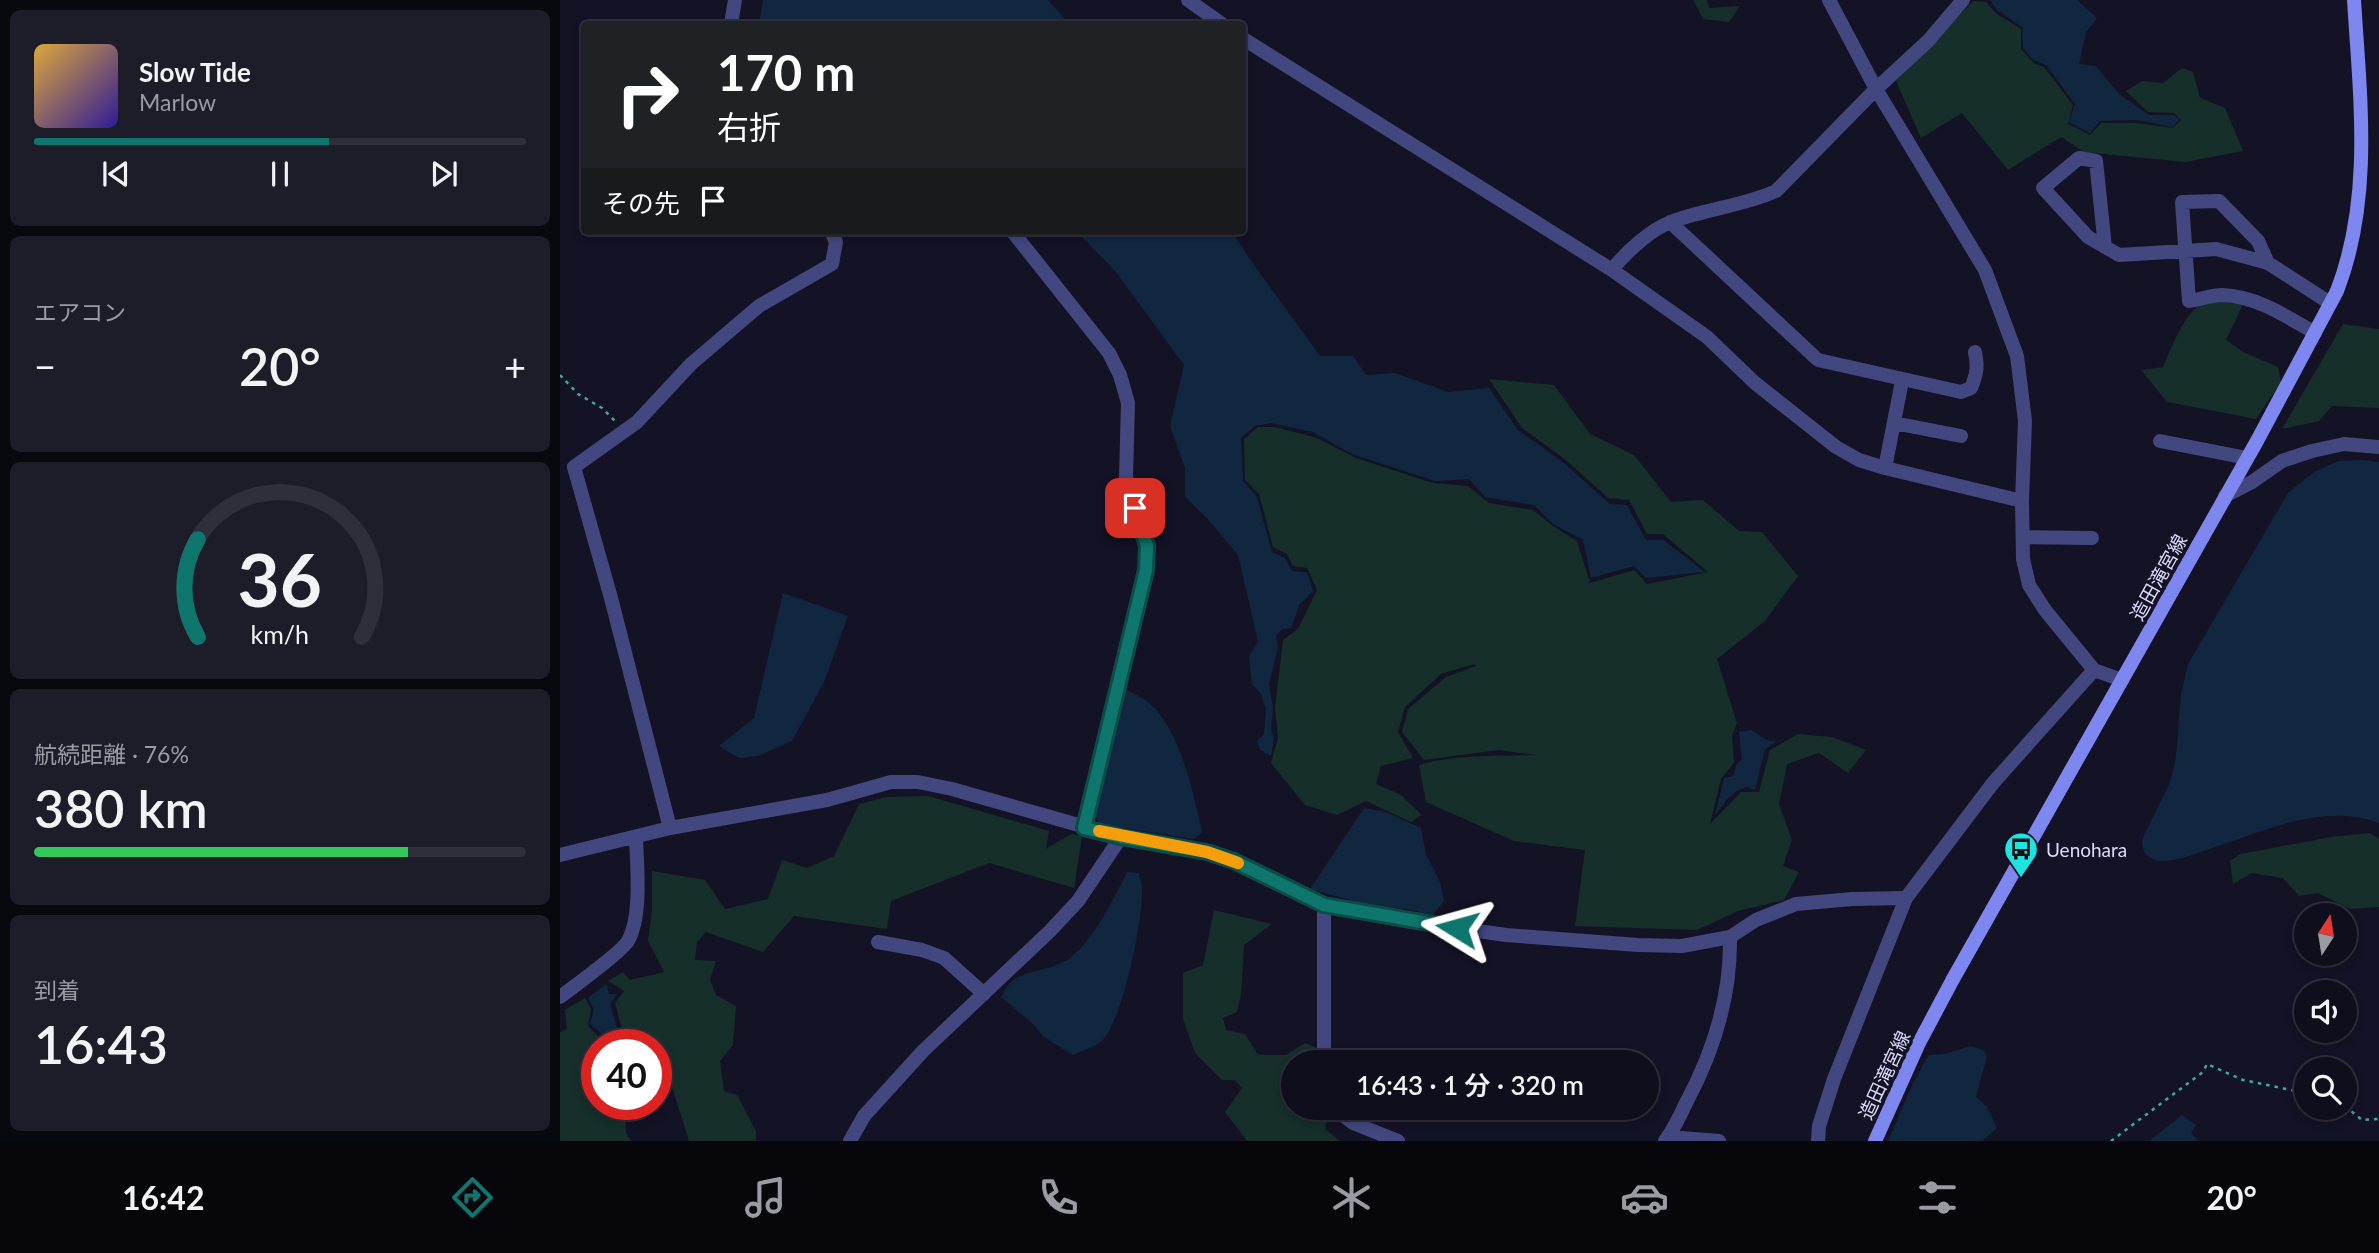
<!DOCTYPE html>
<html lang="ja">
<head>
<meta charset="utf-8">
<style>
	body { margin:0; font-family:Lato,"Noto Sans JP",sans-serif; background:#1d1c29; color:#f1f3f6; height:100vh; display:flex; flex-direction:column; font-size:26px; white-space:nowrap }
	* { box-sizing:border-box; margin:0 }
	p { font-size:23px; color:#9b9ca3 }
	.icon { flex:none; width:38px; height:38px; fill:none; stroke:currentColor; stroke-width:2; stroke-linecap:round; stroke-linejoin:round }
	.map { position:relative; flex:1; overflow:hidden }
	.drawer { display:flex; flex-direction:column; gap:10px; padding:10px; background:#08080f; width:560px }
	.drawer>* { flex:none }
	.hud { position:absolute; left:21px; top:21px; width:665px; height:214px; border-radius:7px; box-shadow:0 4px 10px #0003,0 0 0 2px #2f2e3b; background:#202124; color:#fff; overflow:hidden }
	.needle { width:46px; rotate:12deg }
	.tools { position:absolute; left:1734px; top:903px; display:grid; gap:14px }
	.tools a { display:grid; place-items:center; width:63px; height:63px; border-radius:50%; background:#0f0e1c; box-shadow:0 4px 10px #0003,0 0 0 2px #2f2e3b; font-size:35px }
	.speed { position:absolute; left:21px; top:1029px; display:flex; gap:14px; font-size:35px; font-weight:700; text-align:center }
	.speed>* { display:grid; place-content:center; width:91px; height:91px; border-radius:50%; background:#0f0e1c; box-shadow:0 4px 10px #0003,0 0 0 2px #2f2e3b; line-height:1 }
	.speed .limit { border:10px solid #d22; background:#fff; color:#111 }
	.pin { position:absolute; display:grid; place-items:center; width:60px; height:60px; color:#fff; margin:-30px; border-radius:14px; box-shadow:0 4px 10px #0006 }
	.me { position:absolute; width:77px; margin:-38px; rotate:278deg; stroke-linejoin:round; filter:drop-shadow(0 0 5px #0008) }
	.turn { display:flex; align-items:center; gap:24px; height:147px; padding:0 21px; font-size:32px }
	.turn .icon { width:91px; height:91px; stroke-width:2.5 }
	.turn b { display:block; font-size:49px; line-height:60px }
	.then { display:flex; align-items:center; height:66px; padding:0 21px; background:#0003; gap:14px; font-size:26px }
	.big { font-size:52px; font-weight:600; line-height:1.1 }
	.drawer .tile { flex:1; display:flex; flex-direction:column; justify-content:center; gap:10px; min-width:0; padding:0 24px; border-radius:10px; background:#1d1c29 }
	.drawer .dial { align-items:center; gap:0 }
	.dial svg { height:182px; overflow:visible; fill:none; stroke:#2f2e3b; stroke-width:7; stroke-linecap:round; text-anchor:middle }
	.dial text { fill:#f1f3f6; stroke:none }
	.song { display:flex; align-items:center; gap:21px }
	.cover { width:84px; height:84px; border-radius:10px; background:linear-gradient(135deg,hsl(40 70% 55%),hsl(250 70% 35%)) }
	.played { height:7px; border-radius:4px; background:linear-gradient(90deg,#0f766e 60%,#2f2e3b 60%) }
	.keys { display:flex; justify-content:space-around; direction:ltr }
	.heat { display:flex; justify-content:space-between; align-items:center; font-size:38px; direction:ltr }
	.charge { height:10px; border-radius:5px; background:linear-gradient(90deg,#34c759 76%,#2f2e3b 0) }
	.trip { position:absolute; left:721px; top:1050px; width:378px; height:70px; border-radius:35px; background:#0f0e1c; box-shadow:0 4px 10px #0003,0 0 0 2px #2f2e3b; font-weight:600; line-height:70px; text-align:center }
	.menu { display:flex; height:112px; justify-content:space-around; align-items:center; background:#06060b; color:#9b9ca3 }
	.menu .icon { width:49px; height:49px }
	.menu .current { color:#0f766e }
	.menu b { font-size:32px; color:#f1f3f6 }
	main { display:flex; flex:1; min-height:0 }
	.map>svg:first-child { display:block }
	.green { fill:#162f2b }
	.water { fill:#112740 }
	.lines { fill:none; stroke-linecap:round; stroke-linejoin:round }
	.path { stroke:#3fab99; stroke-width:2.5; stroke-dasharray:3.5 5; stroke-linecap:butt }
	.minor { stroke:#43477f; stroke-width:14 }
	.tertiary { stroke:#43477f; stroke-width:14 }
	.secondary { stroke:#7e87ef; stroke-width:14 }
	.route-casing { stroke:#0a4d48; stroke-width:18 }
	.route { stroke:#0f766e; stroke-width:12 }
	.slow { stroke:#f59e0b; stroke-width:12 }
	.labels { text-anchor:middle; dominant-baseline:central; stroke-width:7; stroke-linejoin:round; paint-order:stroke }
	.street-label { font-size:19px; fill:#dcdbfb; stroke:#141225 }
	.poi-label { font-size:19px; fill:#dcdbfb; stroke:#141225; text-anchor:start }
</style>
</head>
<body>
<main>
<section class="drawer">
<div class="tile">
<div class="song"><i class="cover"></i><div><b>Slow Tide</b><p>Marlow</p></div></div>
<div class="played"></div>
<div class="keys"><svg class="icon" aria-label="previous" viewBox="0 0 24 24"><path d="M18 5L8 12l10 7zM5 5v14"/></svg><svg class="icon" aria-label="pause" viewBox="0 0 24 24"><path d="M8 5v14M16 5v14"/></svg><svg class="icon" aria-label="next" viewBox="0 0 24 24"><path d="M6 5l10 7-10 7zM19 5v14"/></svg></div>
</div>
<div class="tile"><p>エアコン</p>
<div class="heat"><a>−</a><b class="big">20°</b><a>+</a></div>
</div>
<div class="tile dial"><svg viewBox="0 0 100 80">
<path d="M14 69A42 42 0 1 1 86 69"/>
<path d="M14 69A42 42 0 0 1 14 26" stroke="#0f766e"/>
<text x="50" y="56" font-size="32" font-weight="700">36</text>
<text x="50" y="72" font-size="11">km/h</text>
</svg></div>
<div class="tile"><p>航続距離 · 76%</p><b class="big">380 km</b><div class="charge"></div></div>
<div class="tile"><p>到着</p><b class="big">16:43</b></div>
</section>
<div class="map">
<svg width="1819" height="1141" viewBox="0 0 1819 1141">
	<rect width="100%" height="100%" fill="#141225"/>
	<path class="green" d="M1133 0H1147L1149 8 1180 6 1169 22 1143 19Z
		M1413 1 1426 2 1437 14 1461 29V49L1475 64 1484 67 1513 105 1508 124 1530 135 1541 123H1576L1613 128 1621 120 1614 113 1588 112 1566 91 1582 81 1603 83 1622 68 1633 72 1640 98 1665 108 1683 151 1625 162 1524 152 1501 137 1448 170 1402 113 1361 138 1336 81Z
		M1684 302 1666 340 1683 352 1718 367 1721 382 1696 419 1607 402 1581 370 1603 367C1610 351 1626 308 1644 303 1656 300 1671 303 1684 302Z
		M1783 324 1819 329V408L1772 406 1759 421 1722 429Z
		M929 379 994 385 1030 434 1074 455 1111 502 1143 500 1179 531 1202 532 1238 576 1205 621 1157 659 1177 723 1172 735 1174 763 1161 779 1150 824 1181 792H1199L1210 750 1238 734 1272 737 1306 750 1288 773 1259 753 1227 764 1219 804 1232 840 1223 866 1239 872 1224 900 1178 911 1137 930 1015 926 1025 850 954 841 866 802 859 765C897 754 936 756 976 755L939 750 864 760 842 732 848 709 886 677 916 666 914 664 881 674 845 707 838 732 853 758 821 766 816 784 841 795 862 815 851 822 806 801 777 815 745 805 711 763 718 738 715 708 723 640 738 629 757 590 747 568 733 566 727 554 713 547 699 494 685 480 684 439 698 427H715L757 438 796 458 873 483 908 486 929 503 973 510 993 526 1017 541 1030 583 1074 570 1087 584 1148 572 1103 534H1087L1069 500 1048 498 1006 460 962 428Z
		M368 796 489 831 486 849 511 834 522 836 514 888 429 863 331 901 327 929 234 916 203 952 146 932 137 942 135 960 156 961 150 980 156 995 176 1006 173 1045 160 1061 164 1091 177 1095 196 1131V1141H129L113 1090 96 1075V1045H65L58 1038 62 1029 55 1003 64 991 48 981 63 972 70 980 104 972 88 941 92 910V871L145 880 165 909 208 899 222 860 247 868 274 856 299 804 326 797Z
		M1810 833 1819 839V907L1790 909 1758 893 1739 896 1723 878 1692 873 1673 884 1670 861 1680 854 1771 837Z
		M654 910 712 924 684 945 681 995 677 1012 663 1018 666 1030 685 1034 698 1055H726L745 1043 758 1048 757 1062H733V1108H765L769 1115 765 1129 780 1141H687L665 1112 682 1088 675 1080H662L635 1053 623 1019V973L643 965Z
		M25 998 31 1009 28 1026 39 1037 35 1062 37 1104H50L65 1110 66 1133 71 1141H0V1032L7 1029 5 1010Z"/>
	<path class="water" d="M203 0H488L509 24H199Z
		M1430 0H1517L1537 18 1526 32 1519 64 1536 66 1559 94 1589 115H1615L1619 120 1613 127 1577 120 1540 121 1530 133 1509 122 1515 104 1486 65 1473 60 1463 48 1462 27 1437 10Z
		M516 231H672L689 258 760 356H793L806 375 835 373 888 392 929 388 958 430 1005 464 1050 504 1067 505 1086 540H1103L1145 572 1086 578 1074 566 1031 578 1023 540 993 524 974 505 925 497 909 479 875 481 792 454 753 432 711 423 695 426 681 438 683 481 697 497 712 552 725 558 732 571 747 572 753 591 740 604 731 628 722 629 716 635 718 648 709 684 713 708 711 729 714 738 711 756 700 750 697 741 704 734 706 709 701 694 692 684 689 656 698 641 678 555 647 518 625 497V468L610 426 624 365 556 272Z
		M1802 460 1819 462V823C1764 802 1701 832 1649 849 1635 854 1617 861 1602 861 1591 861 1582 854 1582 842 1582 837 1603 798 1607 789 1620 759 1617 727 1621 695 1623 685 1626 674 1628 664L1728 493 1754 472 1778 461Z
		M223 593 288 616 264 682 232 741 198 756 179 758 159 746 194 718Z
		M565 689C572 693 582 697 589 703 621 730 633 793 642 832L634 839 539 824 534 812Z
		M1191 730 1207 740 1216 742 1205 749 1195 790 1187 787C1169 792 1166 802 1155 815L1164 778 1173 776 1177 764 1182 759 1179 732Z
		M804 808 826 812 861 828 866 854 880 882 884 901 873 915 847 909 812 906 750 889Z
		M567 872 578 873C580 878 582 884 582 889 583 921 563 1018 542 1041 537 1046 521 1051 513 1055L483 1036 473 1024 441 997C444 993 446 987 450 983 463 970 493 971 510 958 535 938 553 900 567 872Z
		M46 984 49 994H57L50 1004 58 1031 48 1039 30 1024 34 1009 28 998Z
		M1411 1046 1423 1050 1427 1056 1416 1097 1427 1107 1437 1128 1422 1141H1328L1353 1083 1369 1055 1385 1054Z
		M1622 1115 1636 1125 1631 1133 1639 1141H1589Z"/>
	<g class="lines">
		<path class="path" d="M0 375 18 394 42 408 56 422
			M1785 1106 1802 1120 1819 1119
			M1551 1141 1643 1072 1647 1064 1683 1080 1746 1093"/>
		<path class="minor" d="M628 0 662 24
			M1269 0 1316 89 1425 270 1457 356 1465 421 1462 501 1463 559 1469 585 1485 610 1534 670 1562 680
			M171 24 175 0
			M682 38 1052 270 1147 337 1195 383 1276 447 1299 460 1325 468 1462 501
			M1110 222 1258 360 1401 392 1411 388C1417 374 1418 366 1415 352
			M452 231 549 353 560 375 568 403 566 477 587 546 586 570 524 828
			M1545 247 1536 161 1519 158 1483 188 1528 237 1559 255 1656 249 1708 263 1770 303
			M1708 263 1698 241 1659 201 1622 202 1629 301C1640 300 1651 295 1662 295 1696 296 1726 316 1755 333
			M1052 270C1064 254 1091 229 1111 222 1145 209 1183 206 1216 191L1316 89 1368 41 1403 0
			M1334 423 1401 436
			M1600 441 1687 458
			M1325 468 1341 386
			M1665 496 1692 482 1722 461 1752 451 1784 444 1819 447
			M1463 537 1532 538
			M110 828 51 598 14 467 77 422 131 364 199 306 272 264 276 242 271 231
			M0 855 110 828 267 800 331 782H358L392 789 561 837 518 901 490 931 363 1051 304 1116 290 1141
			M318 942 362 950 384 958 424 994
			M0 997C13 987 62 952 68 941 82 916 77 866 76 838
			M764 1062V905
			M773 1108 793 1123 838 1141
			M1108 1137 1159 1141
			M1105 1141C1114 1129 1120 1116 1126 1103 1154 1051 1171 997 1170 937
			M1258 1141 1259 1126 1274 1079 1346 898 1433 783 1534 670"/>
		<path class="tertiary" d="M561 837 647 852 674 861 764 905 848 921 946 935 1078 945 1122 946 1170 937 1196 920 1236 904 1292 899 1346 898"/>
		<path class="secondary" d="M1315 1141 1359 1043 1393 979 1697 441 1777 291C1813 198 1800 97 1794 0"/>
	</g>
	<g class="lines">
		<g class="route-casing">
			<path id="route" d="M575 508 587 546 586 570 524 828 561 837 647 852 674 861 764 905 897 928"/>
		</g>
		<use href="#route" class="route"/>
		<path class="slow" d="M539 831 647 852 678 863"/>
	</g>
	<defs>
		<g id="bus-pin" transform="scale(1.75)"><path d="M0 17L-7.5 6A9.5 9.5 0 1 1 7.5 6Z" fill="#1fe3e3" stroke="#141225"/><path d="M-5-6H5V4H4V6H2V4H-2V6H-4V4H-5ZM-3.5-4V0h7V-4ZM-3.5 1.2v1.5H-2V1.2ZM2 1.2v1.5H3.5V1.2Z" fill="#111"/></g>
	</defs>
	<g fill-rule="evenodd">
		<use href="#bus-pin" x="1461" y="849"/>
	</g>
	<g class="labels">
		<g class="street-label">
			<text transform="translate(1598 577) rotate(-61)">造田滝宮線</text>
			<text transform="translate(1324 1075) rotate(-65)">造田滝宮線</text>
		</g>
		<g class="poi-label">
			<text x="1486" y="849">Uenohara</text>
		</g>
	</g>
</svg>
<div class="tools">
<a><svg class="needle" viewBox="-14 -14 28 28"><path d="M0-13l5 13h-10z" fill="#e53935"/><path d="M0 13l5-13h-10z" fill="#9b9ca3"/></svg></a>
<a><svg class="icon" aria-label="sound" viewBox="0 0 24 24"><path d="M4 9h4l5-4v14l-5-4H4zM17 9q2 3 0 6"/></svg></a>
<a><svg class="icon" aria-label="search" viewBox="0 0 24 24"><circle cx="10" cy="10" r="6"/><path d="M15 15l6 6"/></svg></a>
</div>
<div class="speed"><div class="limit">40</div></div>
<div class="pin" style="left:575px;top:508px;background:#d93025"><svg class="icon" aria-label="arrive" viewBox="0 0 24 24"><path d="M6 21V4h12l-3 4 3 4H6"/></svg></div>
<svg class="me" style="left:897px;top:928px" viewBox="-20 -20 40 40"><path d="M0-17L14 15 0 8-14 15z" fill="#0f766e" stroke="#fff" stroke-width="4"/></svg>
<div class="trip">16:43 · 1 分 · 320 m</div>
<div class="hud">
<div class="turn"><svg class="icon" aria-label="right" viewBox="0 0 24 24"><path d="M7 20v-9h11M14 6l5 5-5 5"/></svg><div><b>170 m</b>右折</div></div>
<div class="then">その先<svg class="icon" aria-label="arrive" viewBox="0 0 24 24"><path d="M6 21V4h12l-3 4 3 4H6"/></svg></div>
</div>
</div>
</main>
<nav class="menu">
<b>16:42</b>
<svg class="icon current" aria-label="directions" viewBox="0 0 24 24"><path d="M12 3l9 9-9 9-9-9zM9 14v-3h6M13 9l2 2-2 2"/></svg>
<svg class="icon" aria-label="music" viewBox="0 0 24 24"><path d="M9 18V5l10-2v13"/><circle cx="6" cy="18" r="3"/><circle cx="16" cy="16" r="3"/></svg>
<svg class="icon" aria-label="phone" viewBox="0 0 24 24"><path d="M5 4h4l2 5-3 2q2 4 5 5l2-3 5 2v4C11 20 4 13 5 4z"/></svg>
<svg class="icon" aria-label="climate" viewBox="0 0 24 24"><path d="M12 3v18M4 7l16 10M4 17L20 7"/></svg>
<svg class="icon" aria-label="car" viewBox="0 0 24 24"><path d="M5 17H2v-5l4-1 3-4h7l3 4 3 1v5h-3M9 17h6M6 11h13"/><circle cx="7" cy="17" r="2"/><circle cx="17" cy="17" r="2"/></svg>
<svg class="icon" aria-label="filters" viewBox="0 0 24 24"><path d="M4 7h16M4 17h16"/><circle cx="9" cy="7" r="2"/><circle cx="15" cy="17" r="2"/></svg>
<b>20°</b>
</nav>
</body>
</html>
